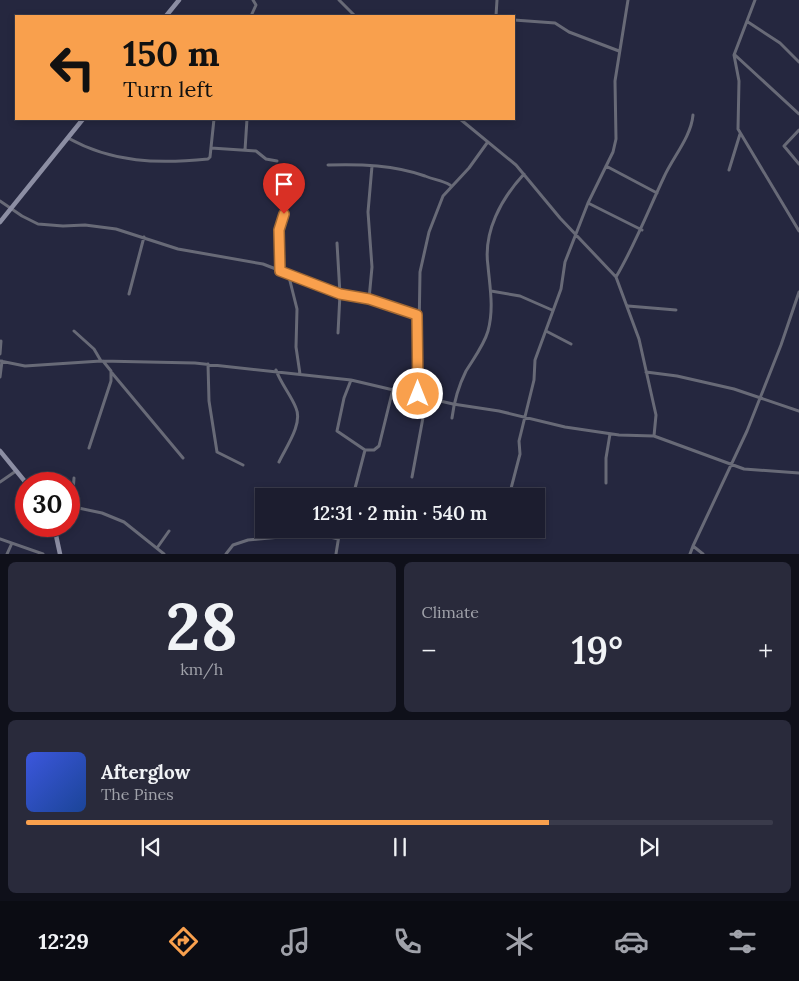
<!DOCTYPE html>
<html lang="en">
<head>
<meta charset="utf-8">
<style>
	body { margin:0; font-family:Lora,serif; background:#292a3b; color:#f1f3f6; height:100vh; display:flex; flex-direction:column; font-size:19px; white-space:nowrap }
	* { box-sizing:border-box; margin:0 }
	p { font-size:16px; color:#a0a2aa }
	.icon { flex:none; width:28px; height:28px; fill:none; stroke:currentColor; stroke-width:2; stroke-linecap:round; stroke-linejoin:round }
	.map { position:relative; height:554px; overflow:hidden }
	.panel { display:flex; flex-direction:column; gap:8px; padding:8px; background:#0f101a; flex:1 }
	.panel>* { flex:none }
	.banner { position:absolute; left:15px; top:15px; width:500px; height:105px; border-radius:0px; box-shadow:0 2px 8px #0003,0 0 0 1px #3a3b4b; background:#f9a04d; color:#111; overflow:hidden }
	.speed { position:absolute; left:15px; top:472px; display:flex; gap:10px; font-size:25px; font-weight:700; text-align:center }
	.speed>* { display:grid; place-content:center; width:65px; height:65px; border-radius:50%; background:#1c1d2f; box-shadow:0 2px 8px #0003,0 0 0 1px #3a3b4b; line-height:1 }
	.speed .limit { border:8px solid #d22; background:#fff; color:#111 }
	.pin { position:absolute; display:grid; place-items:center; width:42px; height:42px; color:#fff; margin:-51px -21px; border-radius:50% 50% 50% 0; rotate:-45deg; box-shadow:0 0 5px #0007 }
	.pin .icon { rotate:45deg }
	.me { position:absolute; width:55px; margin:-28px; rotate:0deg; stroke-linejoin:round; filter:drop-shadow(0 0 4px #0008) }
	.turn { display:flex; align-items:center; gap:18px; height:105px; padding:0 25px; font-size:22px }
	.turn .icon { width:65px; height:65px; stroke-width:2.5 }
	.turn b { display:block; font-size:35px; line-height:42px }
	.big { font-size:38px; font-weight:600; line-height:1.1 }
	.panel .card { flex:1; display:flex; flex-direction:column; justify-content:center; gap:8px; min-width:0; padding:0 18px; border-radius:8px; background:#292a3b }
	.panel .dial { align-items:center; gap:0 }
	.dial b { font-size:65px; line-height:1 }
	.song { display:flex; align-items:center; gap:15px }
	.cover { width:60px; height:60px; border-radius:8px; background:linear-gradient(135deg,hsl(230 70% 55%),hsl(220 70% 35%)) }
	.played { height:5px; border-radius:2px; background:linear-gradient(90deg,#f9a04d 70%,#3a3b4b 70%) }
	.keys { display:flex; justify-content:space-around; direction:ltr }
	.heat { display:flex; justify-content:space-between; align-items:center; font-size:28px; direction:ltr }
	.panel .tiles { flex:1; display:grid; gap:8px; grid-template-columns:1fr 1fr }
	.card:last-child { grid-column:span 2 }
	.trip { position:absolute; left:255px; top:488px; width:290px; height:50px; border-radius:0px; background:#1c1d2f; box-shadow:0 2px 8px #0003,0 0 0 1px #3a3b4b; font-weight:600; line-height:50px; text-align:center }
	.tabs { display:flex; height:80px; justify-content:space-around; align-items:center; background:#0b0c13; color:#a0a2aa }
	.tabs .icon { width:35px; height:35px }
	.tabs .active { color:#f9a04d }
	.tabs b { font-size:22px; color:#f1f3f6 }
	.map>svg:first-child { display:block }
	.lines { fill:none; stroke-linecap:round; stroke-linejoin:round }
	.minor { stroke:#686a77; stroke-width:3 }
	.secondary { stroke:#8c8ea3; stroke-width:4.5 }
	.route-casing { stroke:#a26832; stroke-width:12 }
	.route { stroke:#f9a04d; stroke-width:9 }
</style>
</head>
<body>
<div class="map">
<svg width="799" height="554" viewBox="0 0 799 554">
	<rect width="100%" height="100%" fill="#25273f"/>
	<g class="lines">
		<path class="minor" d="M339 0 355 16
			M755 0 734 55 739 81 738 129 799 231
			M251 16 256 5 253 0
			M496 16 497 0
			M514 20 555 23 569 32 619 51
			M748 22 780 43 799 62
			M735 55 799 114
			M460 119 516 165 560 218 616 277 639 339 656 415 654 436
			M799 130 784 146 799 164
			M68 138C113 163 158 164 208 159L210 157 214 119
			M211 148 256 151 266 159 277 161
			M245 150 247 119
			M328 165C361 164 394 165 425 176 434 180 442 180 450 185
			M606 166 657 193
			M729 170 740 134
			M0 201 22 216 38 224 63 226 85 225 116 229 178 249 263 264 340 294 369 299 417 315
			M588 203 642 230
			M337 243 340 294 338 333
			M280 271 279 229 287 199
			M288 273 297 309 296 347 300 374
			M616 277C635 245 648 211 664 177 673 157 691 137 693 115
			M491 291 520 296 552 310
			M129 294 144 237
			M369 299 372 267 368 212 372 166
			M628 306 676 310
			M74 331 94 349 101 361
			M546 331 571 344
			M0 354 1 341
			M0 361 25 366 101 361 195 363 351 380 453 404 499 411 565 427 619 435 654 436 744 469 799 473
			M208 364 209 401 217 452 243 465
			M276 370C281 384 291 395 296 408 303 424 286 447 279 462
			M646 372 677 376 734 389 799 411
			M112 373 183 458
			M0 377 2 361
			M351 380 344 398 337 431 365 450 353 496
			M418 394 420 272 429 232 443 196 469 168 487 143
			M452 418C454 402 459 385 466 371 474 358 484 345 488 331 494 309 490 288 488 266 483 232 501 199 524 174
			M89 448 111 381V371L103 361
			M365 450H374L379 446 393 389
			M412 477 427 396
			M0 482 16 471
			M606 483V458L610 434
			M509 496 520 454 519 441 534 380 535 360 561 289 565 262 588 203 613 152 616 139 615 81 628 0
			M69 506 102 513 124 522 164 554
			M72 507 74 478
			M0 539 43 554
			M157 548 169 531
			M7 554 12 543
			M226 554 233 545 248 540 291 536 307 531 338 539
			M336 554 340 529
			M690 554 693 546
			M703 554 693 546 747 431 781 345 799 292"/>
		<path class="secondary" d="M166 16 179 0
			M0 222 83 119
			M0 451 27 484
			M54 526 60 554"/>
	</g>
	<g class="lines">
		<g class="route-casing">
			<path id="route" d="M284 214 279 230 280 271 340 294 369 299 417 315 418 394"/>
		</g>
		<use href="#route" class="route"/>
	</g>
</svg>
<div class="speed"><div class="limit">30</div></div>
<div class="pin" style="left:284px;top:214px;background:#d93025"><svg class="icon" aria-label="arrive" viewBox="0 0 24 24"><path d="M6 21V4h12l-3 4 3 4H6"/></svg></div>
<svg class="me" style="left:418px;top:394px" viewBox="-20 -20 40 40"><circle r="17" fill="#f9a04d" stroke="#fff" stroke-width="3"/><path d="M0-11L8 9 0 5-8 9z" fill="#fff"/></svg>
<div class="trip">12:31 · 2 min · 540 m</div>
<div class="banner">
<div class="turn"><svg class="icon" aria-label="left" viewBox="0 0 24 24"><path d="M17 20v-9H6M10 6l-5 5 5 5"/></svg><div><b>150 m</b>Turn left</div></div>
</div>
</div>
<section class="panel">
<div class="tiles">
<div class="card dial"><b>28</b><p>km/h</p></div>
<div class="card"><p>Climate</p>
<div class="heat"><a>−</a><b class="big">19°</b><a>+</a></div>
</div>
<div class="card">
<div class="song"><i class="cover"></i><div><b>Afterglow</b><p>The Pines</p></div></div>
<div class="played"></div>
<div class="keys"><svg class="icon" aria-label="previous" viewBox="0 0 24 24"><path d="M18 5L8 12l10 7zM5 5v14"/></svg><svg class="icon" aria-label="pause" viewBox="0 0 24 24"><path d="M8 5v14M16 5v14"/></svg><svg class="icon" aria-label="next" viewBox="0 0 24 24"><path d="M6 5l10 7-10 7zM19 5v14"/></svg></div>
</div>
</div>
</section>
<nav class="tabs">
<b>12:29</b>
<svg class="icon active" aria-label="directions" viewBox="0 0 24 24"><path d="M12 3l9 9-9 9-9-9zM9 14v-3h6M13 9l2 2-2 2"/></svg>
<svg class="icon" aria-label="music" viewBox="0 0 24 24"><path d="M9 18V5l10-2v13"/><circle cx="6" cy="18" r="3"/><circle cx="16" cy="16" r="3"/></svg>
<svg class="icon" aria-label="phone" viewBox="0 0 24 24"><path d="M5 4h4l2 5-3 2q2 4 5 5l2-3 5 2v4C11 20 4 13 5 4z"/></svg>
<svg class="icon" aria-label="climate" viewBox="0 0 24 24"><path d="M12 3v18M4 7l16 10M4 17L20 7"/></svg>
<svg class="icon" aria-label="car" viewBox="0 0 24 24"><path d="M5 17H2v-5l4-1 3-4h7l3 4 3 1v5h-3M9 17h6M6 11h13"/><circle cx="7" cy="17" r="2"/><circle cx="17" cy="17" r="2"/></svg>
<svg class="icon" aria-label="filters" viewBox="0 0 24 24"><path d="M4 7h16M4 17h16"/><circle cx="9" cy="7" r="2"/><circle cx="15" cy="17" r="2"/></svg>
</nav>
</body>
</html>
